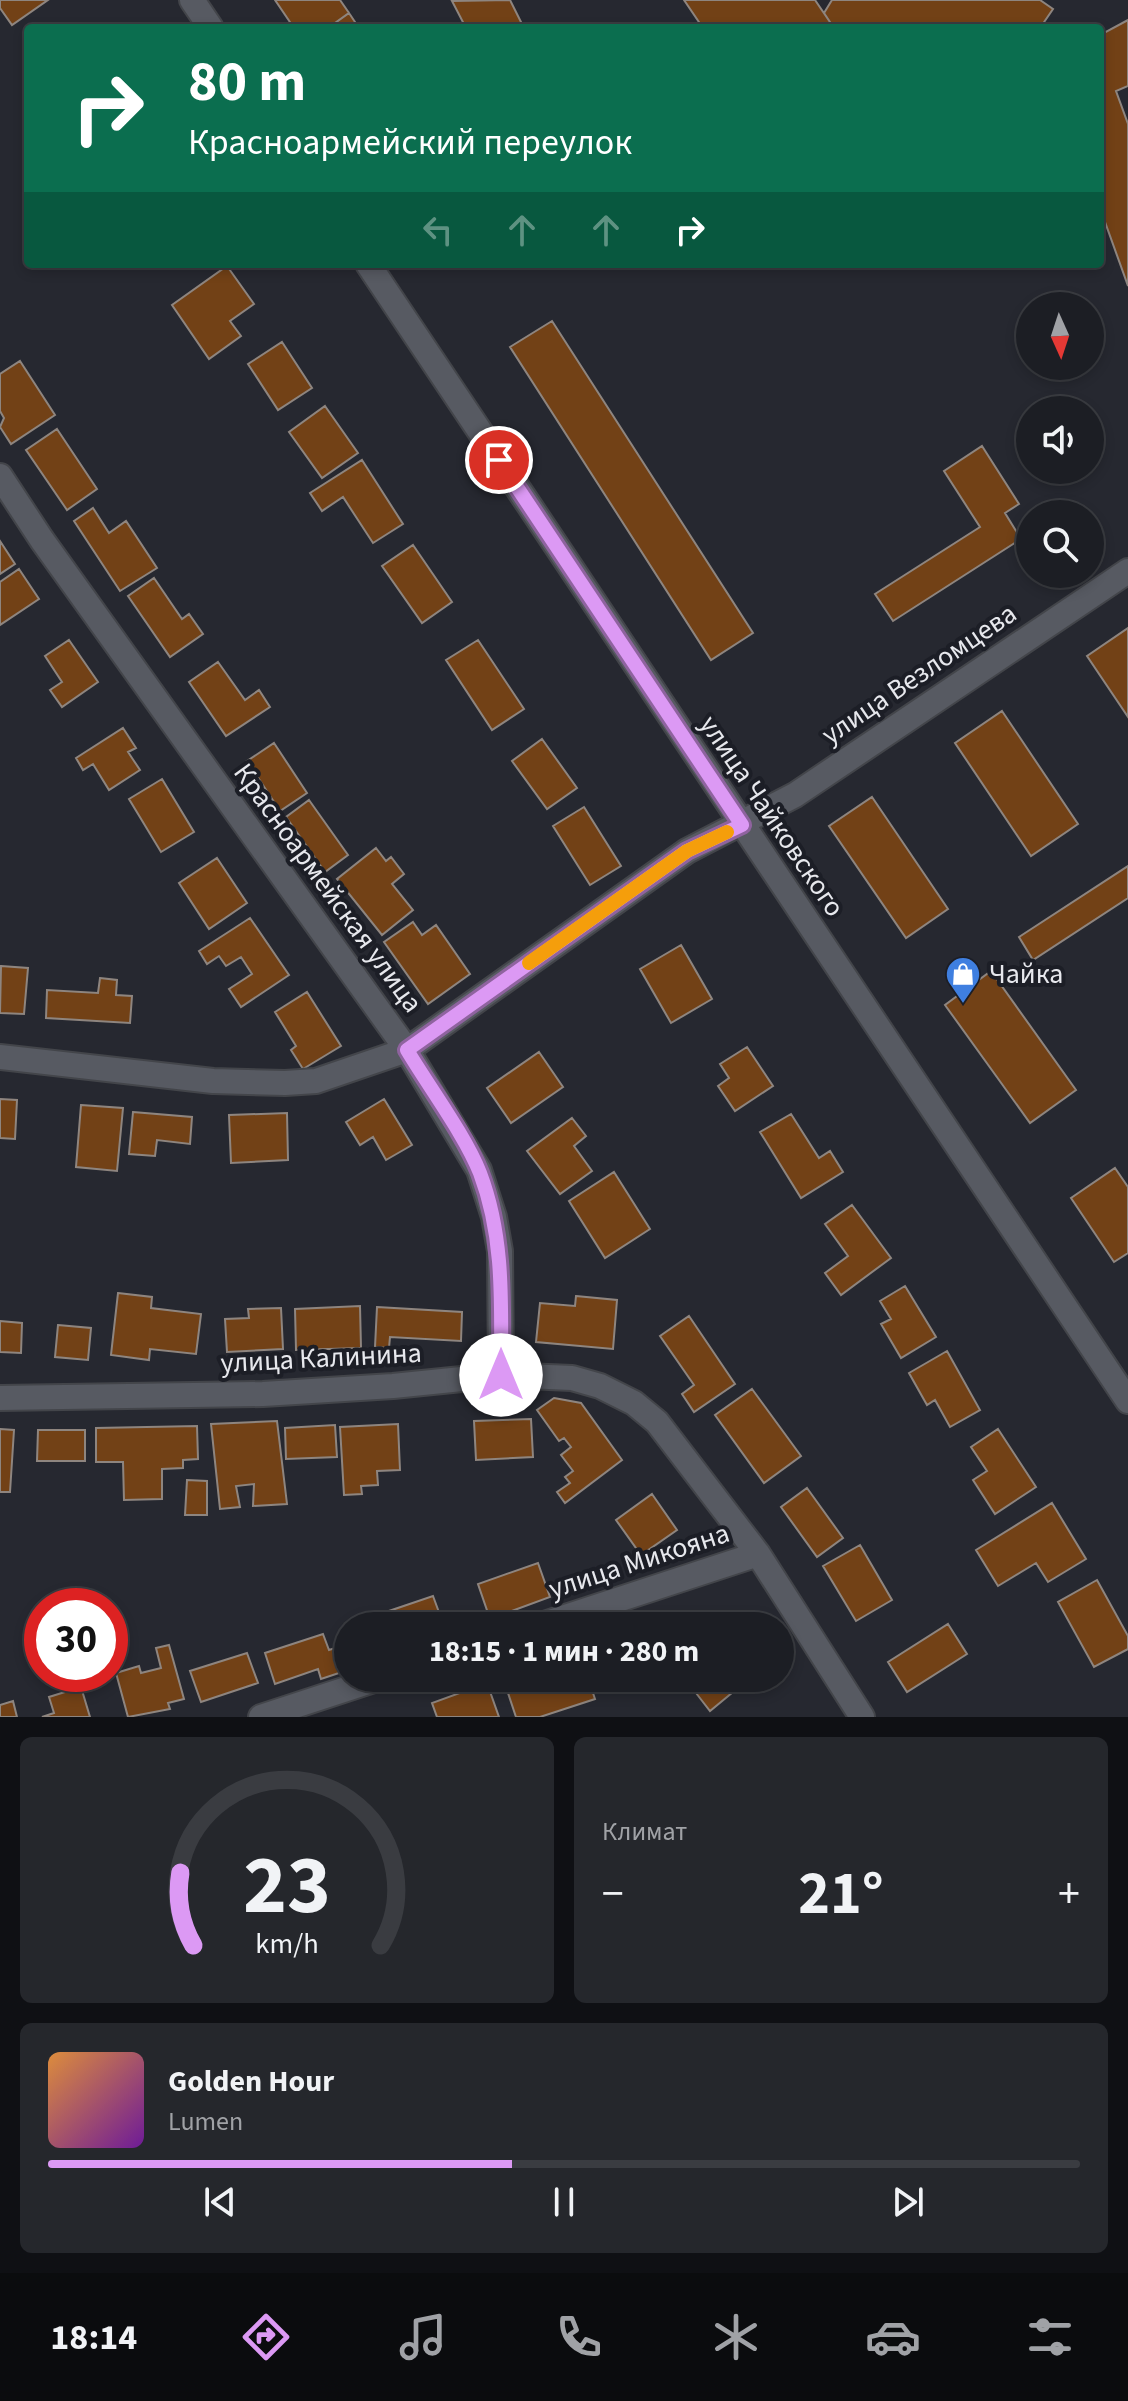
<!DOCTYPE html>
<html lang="ru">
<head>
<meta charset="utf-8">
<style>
	body { margin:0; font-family:"Source Sans 3",sans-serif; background:#25272c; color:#f1f3f6; height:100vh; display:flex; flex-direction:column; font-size:30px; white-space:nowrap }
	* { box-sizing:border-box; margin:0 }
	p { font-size:26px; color:#a0a2a6 }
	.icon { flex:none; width:44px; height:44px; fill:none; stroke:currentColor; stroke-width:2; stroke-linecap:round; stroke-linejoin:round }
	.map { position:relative; height:1717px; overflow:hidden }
	.sheet { display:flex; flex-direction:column; gap:20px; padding:20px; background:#0f1014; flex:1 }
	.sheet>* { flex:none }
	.banner { position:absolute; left:24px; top:24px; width:1080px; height:244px; border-radius:8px; box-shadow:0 4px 12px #0003,0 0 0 2px #3a3c41; background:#0b6e4f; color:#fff; overflow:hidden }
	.needle { width:52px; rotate:177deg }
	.fabs { position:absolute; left:1016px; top:292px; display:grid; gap:16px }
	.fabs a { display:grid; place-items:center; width:88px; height:88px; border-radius:50%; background:#1c1e24; box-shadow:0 4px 12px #0003,0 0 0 2px #3a3c41; font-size:40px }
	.speed { position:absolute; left:24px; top:1588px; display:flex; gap:16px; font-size:40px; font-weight:700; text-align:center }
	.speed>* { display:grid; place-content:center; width:104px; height:104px; border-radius:50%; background:#1c1e24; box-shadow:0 4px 12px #0003,0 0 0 2px #3a3c41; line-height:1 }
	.speed .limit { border:12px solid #d22; background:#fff; color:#111 }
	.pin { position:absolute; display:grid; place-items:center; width:68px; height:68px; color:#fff; margin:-34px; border:4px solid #fff; border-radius:50%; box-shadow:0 2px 8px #0007 }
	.me { position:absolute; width:88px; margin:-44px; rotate:0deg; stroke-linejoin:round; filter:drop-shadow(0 0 6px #0008) }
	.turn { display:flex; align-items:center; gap:28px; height:168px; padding:0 32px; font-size:36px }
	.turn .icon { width:104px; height:104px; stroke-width:2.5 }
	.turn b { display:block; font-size:56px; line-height:68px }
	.lanes { display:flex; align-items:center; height:76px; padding:0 32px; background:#0003; justify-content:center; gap:40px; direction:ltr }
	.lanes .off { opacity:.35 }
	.big { font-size:60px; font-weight:700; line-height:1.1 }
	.sheet .card { flex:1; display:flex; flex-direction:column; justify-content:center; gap:12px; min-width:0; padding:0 28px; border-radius:12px; background:#25272c }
	.sheet .dial { align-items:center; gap:0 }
	.dial svg { height:208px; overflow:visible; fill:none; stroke:#3a3c41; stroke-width:7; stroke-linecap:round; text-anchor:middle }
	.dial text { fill:#f1f3f6; stroke:none }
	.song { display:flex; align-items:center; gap:24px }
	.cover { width:96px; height:96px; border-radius:12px; background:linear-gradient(135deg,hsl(30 70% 55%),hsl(280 70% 35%)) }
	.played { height:8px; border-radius:4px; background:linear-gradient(90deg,#dc99f4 45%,#3a3c41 45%) }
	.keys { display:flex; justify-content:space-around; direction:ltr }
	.heat { display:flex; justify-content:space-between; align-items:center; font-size:44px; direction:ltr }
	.sheet .tiles { flex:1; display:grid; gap:20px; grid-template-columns:1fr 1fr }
	.card:last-child { grid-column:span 2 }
	.trip { position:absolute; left:334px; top:1612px; width:460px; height:80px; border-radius:40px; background:#1c1e24; box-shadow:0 4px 12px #0003,0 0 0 2px #3a3c41; font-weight:700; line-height:80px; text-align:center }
	.dock { display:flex; height:128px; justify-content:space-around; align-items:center; background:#0b0c0e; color:#a0a2a6 }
	.dock .icon { width:56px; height:56px }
	.dock .on { color:#dc99f4 }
	.dock b { font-size:36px; color:#f1f3f6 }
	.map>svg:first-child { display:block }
	.building { fill:#724116; stroke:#8e857f; stroke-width:2 }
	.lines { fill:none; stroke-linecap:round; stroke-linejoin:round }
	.street-casing { stroke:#43454a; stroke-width:28 }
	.street { stroke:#575a62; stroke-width:24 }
	.route-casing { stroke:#8f639f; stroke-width:20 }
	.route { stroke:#dc99f4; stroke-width:14 }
	.slow { stroke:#f59e0b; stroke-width:14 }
	.labels { text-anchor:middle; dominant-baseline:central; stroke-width:8; stroke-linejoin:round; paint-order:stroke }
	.street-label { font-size:28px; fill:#e7e8ed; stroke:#1c1e26 }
	.poi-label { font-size:28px; fill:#e7e8ed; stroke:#1c1e26; text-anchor:start }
</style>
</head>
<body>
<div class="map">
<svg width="1128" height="1717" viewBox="0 0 1128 1717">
	<rect width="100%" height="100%" fill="#262830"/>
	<path class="building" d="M0 0H48L12 25 0 8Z
		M275 0H340L349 13 328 28H294Z
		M510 0 524 28H466L452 1Z
		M684 0H815L834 28H703Z
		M832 0H1040L1053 9 1040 28H834L824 13Z
		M349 13 359 28H328Z
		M1128 20V86L1116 91 1128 124V286L1100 208V35Z
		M227 266 254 304 230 321 241 336 209 359 172 305Z
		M552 321 753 633 711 660 510 347Z
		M282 342 312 388 278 410 248 364Z
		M20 361 55 415 11 444 0 427 4 418 0 411V374Z
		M325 406 358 453 322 478 289 432Z
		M57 429 97 489 67 510 26 450Z
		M982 446 1019 504 1005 513 1021 539 893 621 875 594 980 527 944 471Z
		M362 460 403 524 373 543 343 497 322 511 310 493Z
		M93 508 109 533 126 521 157 568 120 591 74 521Z
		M0 541 15 564 0 574Z
		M413 545 452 602 422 623 382 566Z
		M19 569 39 599 0 625V582Z
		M154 578 182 619 189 614 203 634 170 657 128 596Z
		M1128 628V717L1087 656Z
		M69 640 98 682 62 707 50 690 62 682 45 656Z
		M478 640 524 709 492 730 446 660Z
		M218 662 245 700 259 690 270 707 226 736 189 682Z
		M1002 711 1078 824 1031 856 955 743Z
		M123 728 136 748 128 752 140 770 109 790 93 764 83 770 76 758Z
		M542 739 577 788 547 809 512 761Z
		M274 743 307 793 280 811 247 761Z
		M162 779 194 832 161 852 129 799Z
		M872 797 948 909 906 938 829 826Z
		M309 800 348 855 325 872 286 817Z
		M584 807 621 866 590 885 553 826Z
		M376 848 386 861 391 857 404 874 392 884 413 910 382 935 337 879Z
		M217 858 247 903 209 929 179 883Z
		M1128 866V898L1033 960 1019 937Z
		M250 918 289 975 241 1007 229 989 252 974 241 957 226 966 219 956 207 964 199 951Z
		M413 922 422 935 436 925 470 974 428 1004 384 942Z
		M681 945 712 999 671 1023 640 969Z
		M1 966 28 968 24 1014 0 1013Z
		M991 971 1076 1090 1030 1123 945 1005Z
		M100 978 117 980 116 995 132 996 130 1023 46 1018 47 990 98 993Z
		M307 992 341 1046 303 1069 291 1050 296 1046 275 1012Z
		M747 1047 773 1086 735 1111 718 1086 729 1078 720 1064Z
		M539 1052 563 1087 511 1123 487 1088Z
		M0 1099 17 1100 15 1139 0 1138Z
		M384 1099 412 1145 386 1160 373 1137 360 1145 346 1122Z
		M81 1105 123 1108 117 1171 76 1167Z
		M133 1112 192 1117 190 1144 157 1140 155 1156 129 1154Z
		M287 1113 288 1160 231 1163 229 1115Z
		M791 1114 819 1158 830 1151 843 1172 801 1198 760 1132Z
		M572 1118 586 1136 574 1146 592 1171 560 1194 527 1151Z
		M1115 1168 1128 1187V1253L1114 1262 1071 1198Z
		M614 1172 650 1229 605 1258 569 1201Z
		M852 1205 891 1258 841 1295 825 1273 848 1256 825 1224Z
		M905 1286 936 1337 901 1358 881 1324 891 1319 880 1301Z
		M118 1293 152 1297 151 1308 201 1314 196 1354 150 1349 149 1360 111 1355Z
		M576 1296 617 1300 613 1349 536 1342 540 1303 575 1306Z
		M360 1306 361 1348 296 1350 295 1309Z
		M377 1307 462 1312 461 1341 390 1337 389 1348 375 1347Z
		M281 1308 283 1349 227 1352 225 1319 249 1318 248 1309Z
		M689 1316 735 1384 694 1412 682 1394 694 1385 660 1336Z
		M0 1321 22 1323 21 1353 0 1352Z
		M58 1325 91 1328 88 1360 55 1357Z
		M947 1351 980 1410 950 1427 935 1400 927 1405 909 1373Z
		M752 1389 801 1456 764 1483 715 1415Z
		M554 1398 581 1403 622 1460 565 1503 557 1492 570 1483 565 1477 573 1471 561 1455 571 1447 564 1438 559 1441 537 1410Z
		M531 1419 533 1457 476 1460 474 1421Z
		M277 1421 287 1504 253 1506 254 1484 236 1486 240 1507 220 1509 211 1424Z
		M398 1424 400 1470 377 1471 378 1485 361 1486 362 1494 344 1495 340 1427Z
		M335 1425 337 1457 286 1459 285 1428Z
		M197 1426 198 1459 183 1460V1468L162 1469V1499L124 1500 123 1462H96V1428Z
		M0 1429 14 1430 10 1492H0Z
		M998 1429 1036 1487 995 1514 973 1480 987 1471 971 1447Z
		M38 1430H85V1461H37Z
		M187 1480 207 1481V1515H185Z
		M807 1488 843 1538 817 1557 781 1507Z
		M652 1494 677 1530 641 1555 616 1520Z
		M1052 1503 1086 1559 1048 1582 1036 1563 998 1586 976 1550Z
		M860 1545 892 1600 856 1621 823 1566Z
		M538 1563 550 1597 490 1619 478 1584Z
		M1097 1580 1128 1636V1649L1094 1667 1058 1602Z
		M433 1596 444 1626H394L389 1611Z
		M713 1612 724 1626H695Z
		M948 1624 967 1654 907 1692 888 1662Z
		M323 1634 329 1650 348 1644V1670L321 1679 318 1669 275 1684 265 1653Z
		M169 1645 184 1699 168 1703 170 1709 128 1717 116 1673 139 1666 141 1673 161 1668 156 1648Z
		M247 1653 258 1683 201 1702 190 1671Z
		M503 1678H588L595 1699 540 1717H516Z
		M713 1678H750L710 1711 696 1693Z
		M487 1683 499 1717H437L432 1703Z
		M81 1687 90 1717H42L54 1713 49 1697Z
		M13 1701 17 1717H0V1705Z"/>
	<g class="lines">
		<g class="street-casing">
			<path id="street" d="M192 0 211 28
				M368 264 1128 1401
				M0 476 42 540 407 1050 479 1170 494 1217 500 1251 501 1375
				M0 1057 213 1081 285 1083 316 1081 407 1050 687 851 795 795 1128 571
				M0 1398 263 1394 393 1386 501 1375 572 1378 600 1386 634 1403 657 1422 758 1554 862 1717
				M538 1626 758 1554
				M261 1717 380 1678"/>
		</g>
		<use href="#street" class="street"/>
	</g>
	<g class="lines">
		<g class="route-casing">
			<path id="route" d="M499 460 742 825 687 851 407 1050C429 1087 465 1135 480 1173 505 1239 501 1306 501 1375"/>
		</g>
		<use href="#route" class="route"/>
		<path class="slow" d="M529 963 687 851 727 832"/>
	</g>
	<defs>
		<g id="shop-pin" transform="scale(1.8)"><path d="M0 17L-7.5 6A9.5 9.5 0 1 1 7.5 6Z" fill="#3f7fe0" stroke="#1c1e26"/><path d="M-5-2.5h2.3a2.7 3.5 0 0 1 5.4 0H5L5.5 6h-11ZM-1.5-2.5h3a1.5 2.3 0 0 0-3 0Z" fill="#fff"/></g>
	</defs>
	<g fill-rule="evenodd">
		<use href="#shop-pin" x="963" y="974"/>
	</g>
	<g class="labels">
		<g class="street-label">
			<text transform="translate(919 674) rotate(-34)">улица Везломцева</text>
			<text transform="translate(772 816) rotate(56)">улица Чайковского</text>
			<text transform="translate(328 888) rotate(54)">Красноармейская улица</text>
			<text transform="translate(321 1358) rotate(-3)">улица Калинина</text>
			<text transform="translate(639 1561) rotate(-18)">улица Микояна</text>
		</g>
		<g class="poi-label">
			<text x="989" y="974">Чайка</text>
		</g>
	</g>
</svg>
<div class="fabs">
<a><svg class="needle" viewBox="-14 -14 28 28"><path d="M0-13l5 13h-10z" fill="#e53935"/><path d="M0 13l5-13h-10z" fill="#a0a2a6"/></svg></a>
<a><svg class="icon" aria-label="sound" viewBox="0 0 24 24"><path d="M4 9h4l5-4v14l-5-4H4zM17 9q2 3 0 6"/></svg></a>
<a><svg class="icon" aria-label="search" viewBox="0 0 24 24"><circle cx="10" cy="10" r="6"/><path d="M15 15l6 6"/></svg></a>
</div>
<div class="speed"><div class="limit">30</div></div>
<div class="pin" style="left:499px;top:460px;background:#d93025"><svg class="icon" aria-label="arrive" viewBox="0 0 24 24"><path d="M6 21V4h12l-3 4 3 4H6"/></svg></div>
<svg class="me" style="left:501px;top:1375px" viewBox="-20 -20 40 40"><circle r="19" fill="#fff"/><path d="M0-13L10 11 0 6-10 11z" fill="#dc99f4"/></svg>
<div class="trip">18:15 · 1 мин · 280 m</div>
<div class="banner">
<div class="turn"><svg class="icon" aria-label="right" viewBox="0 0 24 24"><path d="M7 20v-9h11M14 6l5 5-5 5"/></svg><div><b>80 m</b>Красноармейский переулок</div></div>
<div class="lanes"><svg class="icon off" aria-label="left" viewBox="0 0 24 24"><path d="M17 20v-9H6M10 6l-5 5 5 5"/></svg><svg class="icon off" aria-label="ahead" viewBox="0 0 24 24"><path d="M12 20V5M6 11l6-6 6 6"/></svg><svg class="icon off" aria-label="ahead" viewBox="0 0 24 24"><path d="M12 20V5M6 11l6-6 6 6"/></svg><svg class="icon" aria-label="right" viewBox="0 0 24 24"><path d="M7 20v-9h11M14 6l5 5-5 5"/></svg></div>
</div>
</div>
<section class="sheet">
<div class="tiles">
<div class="card dial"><svg viewBox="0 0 100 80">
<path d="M14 69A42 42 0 1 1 86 69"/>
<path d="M14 69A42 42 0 0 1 9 41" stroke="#dc99f4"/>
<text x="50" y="56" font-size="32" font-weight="700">23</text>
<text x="50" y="72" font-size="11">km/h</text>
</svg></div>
<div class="card"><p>Климат</p>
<div class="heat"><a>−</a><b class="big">21°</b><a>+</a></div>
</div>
<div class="card">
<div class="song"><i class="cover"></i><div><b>Golden Hour</b><p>Lumen</p></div></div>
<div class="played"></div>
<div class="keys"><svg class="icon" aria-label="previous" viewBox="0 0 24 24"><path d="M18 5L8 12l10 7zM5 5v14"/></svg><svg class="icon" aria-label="pause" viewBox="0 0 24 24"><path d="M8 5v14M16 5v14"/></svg><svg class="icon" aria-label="next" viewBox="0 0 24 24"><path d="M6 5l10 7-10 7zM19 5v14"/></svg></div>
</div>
</div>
</section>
<nav class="dock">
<b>18:14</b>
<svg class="icon on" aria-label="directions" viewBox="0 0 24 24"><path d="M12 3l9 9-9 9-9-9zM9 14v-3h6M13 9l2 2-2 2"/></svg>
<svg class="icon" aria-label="music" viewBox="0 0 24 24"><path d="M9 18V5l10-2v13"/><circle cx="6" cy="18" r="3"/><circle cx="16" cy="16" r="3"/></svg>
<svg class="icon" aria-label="phone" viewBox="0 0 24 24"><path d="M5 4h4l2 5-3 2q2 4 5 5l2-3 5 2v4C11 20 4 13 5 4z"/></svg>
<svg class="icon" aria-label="climate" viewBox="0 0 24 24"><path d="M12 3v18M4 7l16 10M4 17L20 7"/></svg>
<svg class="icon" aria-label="car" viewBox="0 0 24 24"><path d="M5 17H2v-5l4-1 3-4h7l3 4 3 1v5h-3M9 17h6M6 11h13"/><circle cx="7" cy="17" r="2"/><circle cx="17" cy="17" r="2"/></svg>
<svg class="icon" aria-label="filters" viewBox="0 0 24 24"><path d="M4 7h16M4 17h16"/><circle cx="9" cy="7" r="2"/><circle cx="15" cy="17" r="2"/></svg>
</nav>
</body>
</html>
